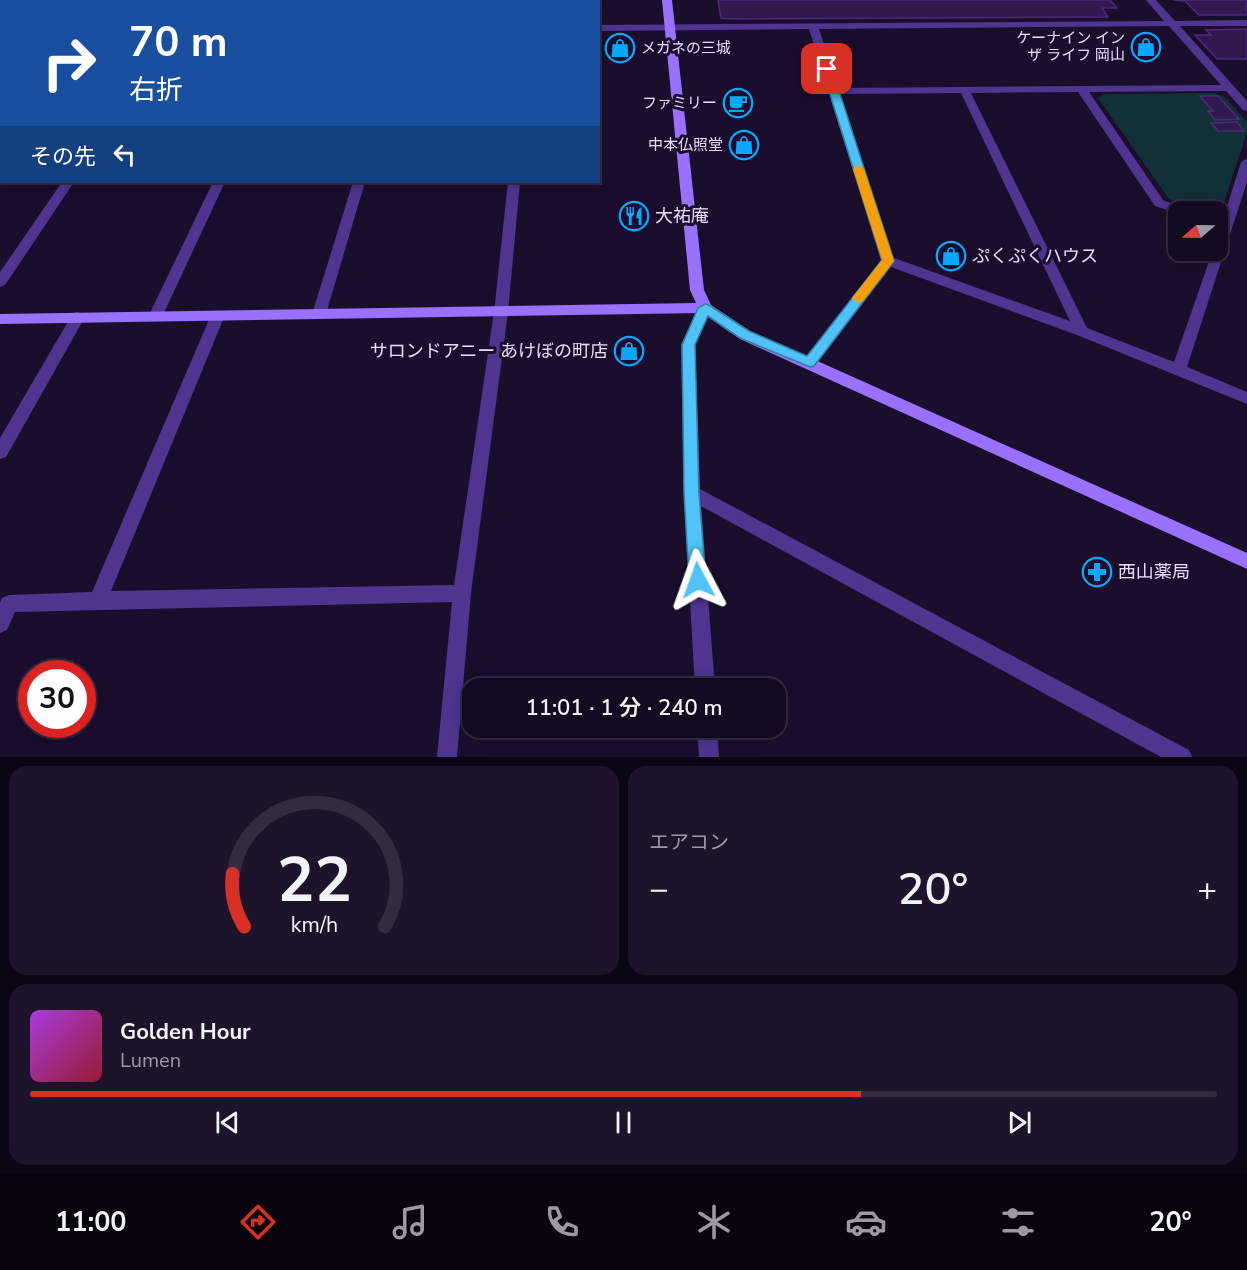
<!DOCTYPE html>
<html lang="ja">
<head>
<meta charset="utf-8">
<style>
	body { margin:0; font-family:"Nunito Sans","Noto Sans JP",sans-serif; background:#1d132a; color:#f1f3f6; height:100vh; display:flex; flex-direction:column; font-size:22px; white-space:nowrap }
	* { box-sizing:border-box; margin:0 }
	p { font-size:20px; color:#9d9aa5 }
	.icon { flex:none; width:33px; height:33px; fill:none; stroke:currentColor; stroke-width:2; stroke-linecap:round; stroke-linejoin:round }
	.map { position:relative; height:757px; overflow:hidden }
	.panel { display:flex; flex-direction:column; gap:9px; padding:9px; background:#0b0613; flex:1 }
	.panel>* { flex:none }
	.top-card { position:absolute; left:0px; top:0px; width:600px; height:183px; box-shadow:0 3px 15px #0003,0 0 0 2px #332b40; background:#1a4fa0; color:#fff; overflow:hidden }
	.needle { width:39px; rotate:250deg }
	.controls { position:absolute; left:1168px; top:201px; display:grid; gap:12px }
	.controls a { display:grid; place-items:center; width:60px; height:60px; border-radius:12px; background:#140a22; box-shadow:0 3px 15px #0003,0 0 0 2px #332b40; font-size:30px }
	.speed { position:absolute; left:18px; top:660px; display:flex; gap:12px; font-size:30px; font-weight:700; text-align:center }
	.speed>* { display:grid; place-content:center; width:78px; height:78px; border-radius:50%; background:#140a22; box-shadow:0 3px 15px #0003,0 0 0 2px #332b40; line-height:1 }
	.speed .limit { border:9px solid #d22; background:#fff; color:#111 }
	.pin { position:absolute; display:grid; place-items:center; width:51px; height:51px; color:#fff; margin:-26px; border-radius:12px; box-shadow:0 3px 9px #0006 }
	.me { position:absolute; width:66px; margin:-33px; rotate:356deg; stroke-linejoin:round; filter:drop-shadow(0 0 4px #0008) }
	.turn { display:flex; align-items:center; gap:21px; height:126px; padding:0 30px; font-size:27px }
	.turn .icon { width:78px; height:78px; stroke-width:2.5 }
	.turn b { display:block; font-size:42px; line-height:51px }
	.then { display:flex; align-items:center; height:57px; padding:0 30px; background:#0003; gap:12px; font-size:22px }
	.big { font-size:45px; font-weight:600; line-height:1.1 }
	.panel .tile { flex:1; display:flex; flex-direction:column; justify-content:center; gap:9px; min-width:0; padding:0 21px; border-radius:18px; background:#1d132a }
	.panel .dial { align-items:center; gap:0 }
	.dial svg { height:156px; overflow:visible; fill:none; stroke:#332b40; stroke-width:7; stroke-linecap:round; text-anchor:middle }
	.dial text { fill:#f1f3f6; stroke:none }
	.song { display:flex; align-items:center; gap:18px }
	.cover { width:72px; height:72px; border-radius:9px; background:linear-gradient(135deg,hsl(280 70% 55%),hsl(350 70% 35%)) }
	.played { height:6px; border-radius:3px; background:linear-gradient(90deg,#d93025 70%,#332b40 70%) }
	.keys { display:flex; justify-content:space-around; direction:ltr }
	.heat { display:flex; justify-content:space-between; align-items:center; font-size:33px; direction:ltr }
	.panel .tiles { flex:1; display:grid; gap:9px; grid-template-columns:1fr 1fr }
	.tile:last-child { grid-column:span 2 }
	.trip { position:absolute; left:462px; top:678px; width:324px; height:60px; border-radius:18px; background:#140a22; box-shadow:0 3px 15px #0003,0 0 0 2px #332b40; font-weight:600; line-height:60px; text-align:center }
	.tab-bar { display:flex; height:96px; justify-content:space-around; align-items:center; background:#08040e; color:#9d9aa5 }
	.tab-bar .icon { width:42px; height:42px }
	.tab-bar .selected { color:#d93025 }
	.tab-bar b { font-size:27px; color:#f1f3f6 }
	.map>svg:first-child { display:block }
	.green { fill:#113038 }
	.building { fill:#311950; stroke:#4e287e; stroke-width:1.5 }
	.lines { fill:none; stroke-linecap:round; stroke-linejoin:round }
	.street { fill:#4f3590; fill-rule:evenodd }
	.secondary { fill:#9871ff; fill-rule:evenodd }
	.route { fill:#4fc3f7; stroke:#337fa1; stroke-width:1.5 }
	.slow { fill:#f59e0b }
	.labels { text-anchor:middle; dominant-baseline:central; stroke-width:6; stroke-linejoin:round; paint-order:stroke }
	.far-poi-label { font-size:15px; fill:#e8daff; stroke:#1b0e2d; text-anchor:end }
	.poi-label { font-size:18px; fill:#e8daff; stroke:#1b0e2d; text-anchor:start }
</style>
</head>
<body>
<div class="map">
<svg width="1247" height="757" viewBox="0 0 1247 757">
	<rect width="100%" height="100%" fill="#1b0e2d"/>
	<path class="green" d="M1214 93 1225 97 1247 122V132L1222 209 1209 211 1169 199 1098 98 1105 94Z"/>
	<path class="building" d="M718 0H1110L1117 8H1102L1108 17 732 19 721 18Z
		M1173 0H1247V15H1199L1185 1Z
		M1247 29V59H1217L1195 35H1211L1206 30Z
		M1200 96H1218L1239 119 1215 120 1208 111H1213Z
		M1237 122 1244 131H1218L1211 123Z"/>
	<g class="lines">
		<path class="street" d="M66 0H76L65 2Z
			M163 0H173L163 2Z
			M253 0H263L253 2Z
			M347 0H357V2H347Z
			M433 0H445L446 2H434Z
			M1146 0H1156L1175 21 1247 20V26H1180L1247 101V111L1243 110 1226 91 1089 92 1163 200 1192 212H1179V214L1155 206 1078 92 971 93 1087 328 1174 362 1213 250H1218V235L1241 162 1247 158V182L1187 367 1247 392V404L1077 335 891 267 815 366H805L803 362 805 358 881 261 809 29 598 31V25L1164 21ZM1169 26 1221 85 838 88 819 29ZM961 93 1070 321 894 258 840 94Z
			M0 76H2L0 84Z
			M0 118H2V124H0Z
			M62 182H74L5 285 0 287V272Z
			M213 182H225L162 317 160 321H150L148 317Z
			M353 182H365L326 314 319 319 312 314Z
			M508 182H520L508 312 471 593 457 757H437L452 602 15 612 7 630 0 633V603L2 598 9 595 92 592 211 315 218 310 225 315 111 591 454 585 494 312Z
			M705 303 712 308 695 345 700 489 1189 750 1192 757H1161L701 506 715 688H695L684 493 681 345 698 308Z
			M78 312 85 317 6 457 0 459V438L73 313Z
			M697 728H717L719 757H699Z"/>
		<path class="secondary" d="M662 0H672L704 290 711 305 750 331 1247 553V569L740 339 702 313 0 324V314L696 303 690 290Z"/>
	</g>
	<path class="route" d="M827 66 832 69 894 261 814 366 810 367 740 338 708 316 695 345 699 493 706 580 703 585 698 587 692 585 689 580 684 493 682 345 698 308 705 304 709 305 749 331 807 356 882 260 822 69Z"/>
	<path class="slow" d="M859 165 864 169 894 261 863 301 858 303 852 298 882 260 853 169Z"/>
	<defs>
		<g id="shop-ring" transform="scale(1.5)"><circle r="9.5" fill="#1b0e2d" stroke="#06a9ff" stroke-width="1.5"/><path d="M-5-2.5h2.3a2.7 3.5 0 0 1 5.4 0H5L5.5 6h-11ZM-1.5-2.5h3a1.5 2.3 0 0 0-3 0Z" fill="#06a9ff"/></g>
		<g id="cafe-ring" transform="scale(1.5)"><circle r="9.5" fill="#1b0e2d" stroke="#06a9ff" stroke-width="1.5"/><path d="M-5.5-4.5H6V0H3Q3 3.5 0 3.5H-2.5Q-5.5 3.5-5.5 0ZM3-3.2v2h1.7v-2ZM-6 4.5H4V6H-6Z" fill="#06a9ff"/></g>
		<g id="restaurant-ring" transform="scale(1.5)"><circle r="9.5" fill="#1b0e2d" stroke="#06a9ff" stroke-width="1.5"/><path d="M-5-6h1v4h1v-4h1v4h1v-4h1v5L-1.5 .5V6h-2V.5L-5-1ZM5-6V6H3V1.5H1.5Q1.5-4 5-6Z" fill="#06a9ff"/></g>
		<g id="pharmacy-ring" transform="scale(1.5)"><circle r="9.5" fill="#1b0e2d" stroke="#06a9ff" stroke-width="1.5"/><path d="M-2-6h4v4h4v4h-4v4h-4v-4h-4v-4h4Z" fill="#06a9ff"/></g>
	</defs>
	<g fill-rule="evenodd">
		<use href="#shop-ring" x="1146" y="47"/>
		<use href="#shop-ring" x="620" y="48"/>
		<use href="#cafe-ring" x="738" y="103"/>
		<use href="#shop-ring" x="744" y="145"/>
		<use href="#restaurant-ring" x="634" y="216"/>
		<use href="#shop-ring" x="951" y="256"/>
		<use href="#shop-ring" x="629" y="351"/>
		<use href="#pharmacy-ring" x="1097" y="572"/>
	</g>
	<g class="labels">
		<g class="far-poi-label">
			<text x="1125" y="38">ケーナイン イン<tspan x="1125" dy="17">ザ ライフ 岡山</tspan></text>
			<text x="641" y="48" text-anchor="start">メガネの三城</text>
			<text x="717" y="103">ファミリー</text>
			<text x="723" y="145">中本仏照堂</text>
		</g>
		<g class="poi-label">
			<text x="655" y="216">大祐庵</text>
			<text x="972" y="256">ぷくぷくハウス</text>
			<text x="608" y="351" text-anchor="end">サロンドアニー あけぼの町店</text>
			<text x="1118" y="572">西山薬局</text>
		</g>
	</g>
</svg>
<div class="controls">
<a><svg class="needle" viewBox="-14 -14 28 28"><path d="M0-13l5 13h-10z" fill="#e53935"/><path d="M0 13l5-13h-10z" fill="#9d9aa5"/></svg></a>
</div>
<div class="speed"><div class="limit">30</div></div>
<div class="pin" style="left:827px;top:69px;background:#d93025"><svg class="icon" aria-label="arrive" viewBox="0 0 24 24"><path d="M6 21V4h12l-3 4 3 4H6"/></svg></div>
<svg class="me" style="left:698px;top:580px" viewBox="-20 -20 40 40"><path d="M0-17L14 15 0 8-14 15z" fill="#4fc3f7" stroke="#fff" stroke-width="4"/></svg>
<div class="trip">11:01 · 1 分 · 240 m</div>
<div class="top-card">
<div class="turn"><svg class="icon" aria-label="right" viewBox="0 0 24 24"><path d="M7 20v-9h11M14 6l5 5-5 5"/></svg><div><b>70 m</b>右折</div></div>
<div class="then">その先<svg class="icon" aria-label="left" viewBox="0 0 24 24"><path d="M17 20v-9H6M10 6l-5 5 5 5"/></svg></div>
</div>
</div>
<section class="panel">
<div class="tiles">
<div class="tile dial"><svg viewBox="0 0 100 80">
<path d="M14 69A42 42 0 1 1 86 69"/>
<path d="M14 69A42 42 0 0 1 8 42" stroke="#d93025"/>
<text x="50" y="56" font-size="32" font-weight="700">22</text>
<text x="50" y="72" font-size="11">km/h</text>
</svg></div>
<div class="tile"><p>エアコン</p>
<div class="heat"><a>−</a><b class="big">20°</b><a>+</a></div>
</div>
<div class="tile">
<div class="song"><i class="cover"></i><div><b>Golden Hour</b><p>Lumen</p></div></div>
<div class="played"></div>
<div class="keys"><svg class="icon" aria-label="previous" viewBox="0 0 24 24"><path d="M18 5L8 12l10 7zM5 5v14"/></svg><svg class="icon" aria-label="pause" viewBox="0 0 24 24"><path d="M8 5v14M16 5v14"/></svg><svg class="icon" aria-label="next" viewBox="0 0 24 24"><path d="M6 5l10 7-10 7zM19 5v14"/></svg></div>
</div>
</div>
</section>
<nav class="tab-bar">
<b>11:00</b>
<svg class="icon selected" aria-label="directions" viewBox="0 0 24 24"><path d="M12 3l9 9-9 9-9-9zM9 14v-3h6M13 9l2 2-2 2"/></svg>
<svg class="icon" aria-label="music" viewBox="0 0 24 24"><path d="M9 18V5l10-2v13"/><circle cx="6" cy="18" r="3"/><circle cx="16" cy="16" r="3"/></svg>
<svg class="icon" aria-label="phone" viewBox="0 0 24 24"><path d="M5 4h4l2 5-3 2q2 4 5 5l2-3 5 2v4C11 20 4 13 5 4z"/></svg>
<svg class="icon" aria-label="climate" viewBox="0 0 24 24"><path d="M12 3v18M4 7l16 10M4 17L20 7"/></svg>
<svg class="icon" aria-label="car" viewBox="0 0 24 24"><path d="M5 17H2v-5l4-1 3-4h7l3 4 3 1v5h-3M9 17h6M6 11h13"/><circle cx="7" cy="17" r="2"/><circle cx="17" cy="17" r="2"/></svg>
<svg class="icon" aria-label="filters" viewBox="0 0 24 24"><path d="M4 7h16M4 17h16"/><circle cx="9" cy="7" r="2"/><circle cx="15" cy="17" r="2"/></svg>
<b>20°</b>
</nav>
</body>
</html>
